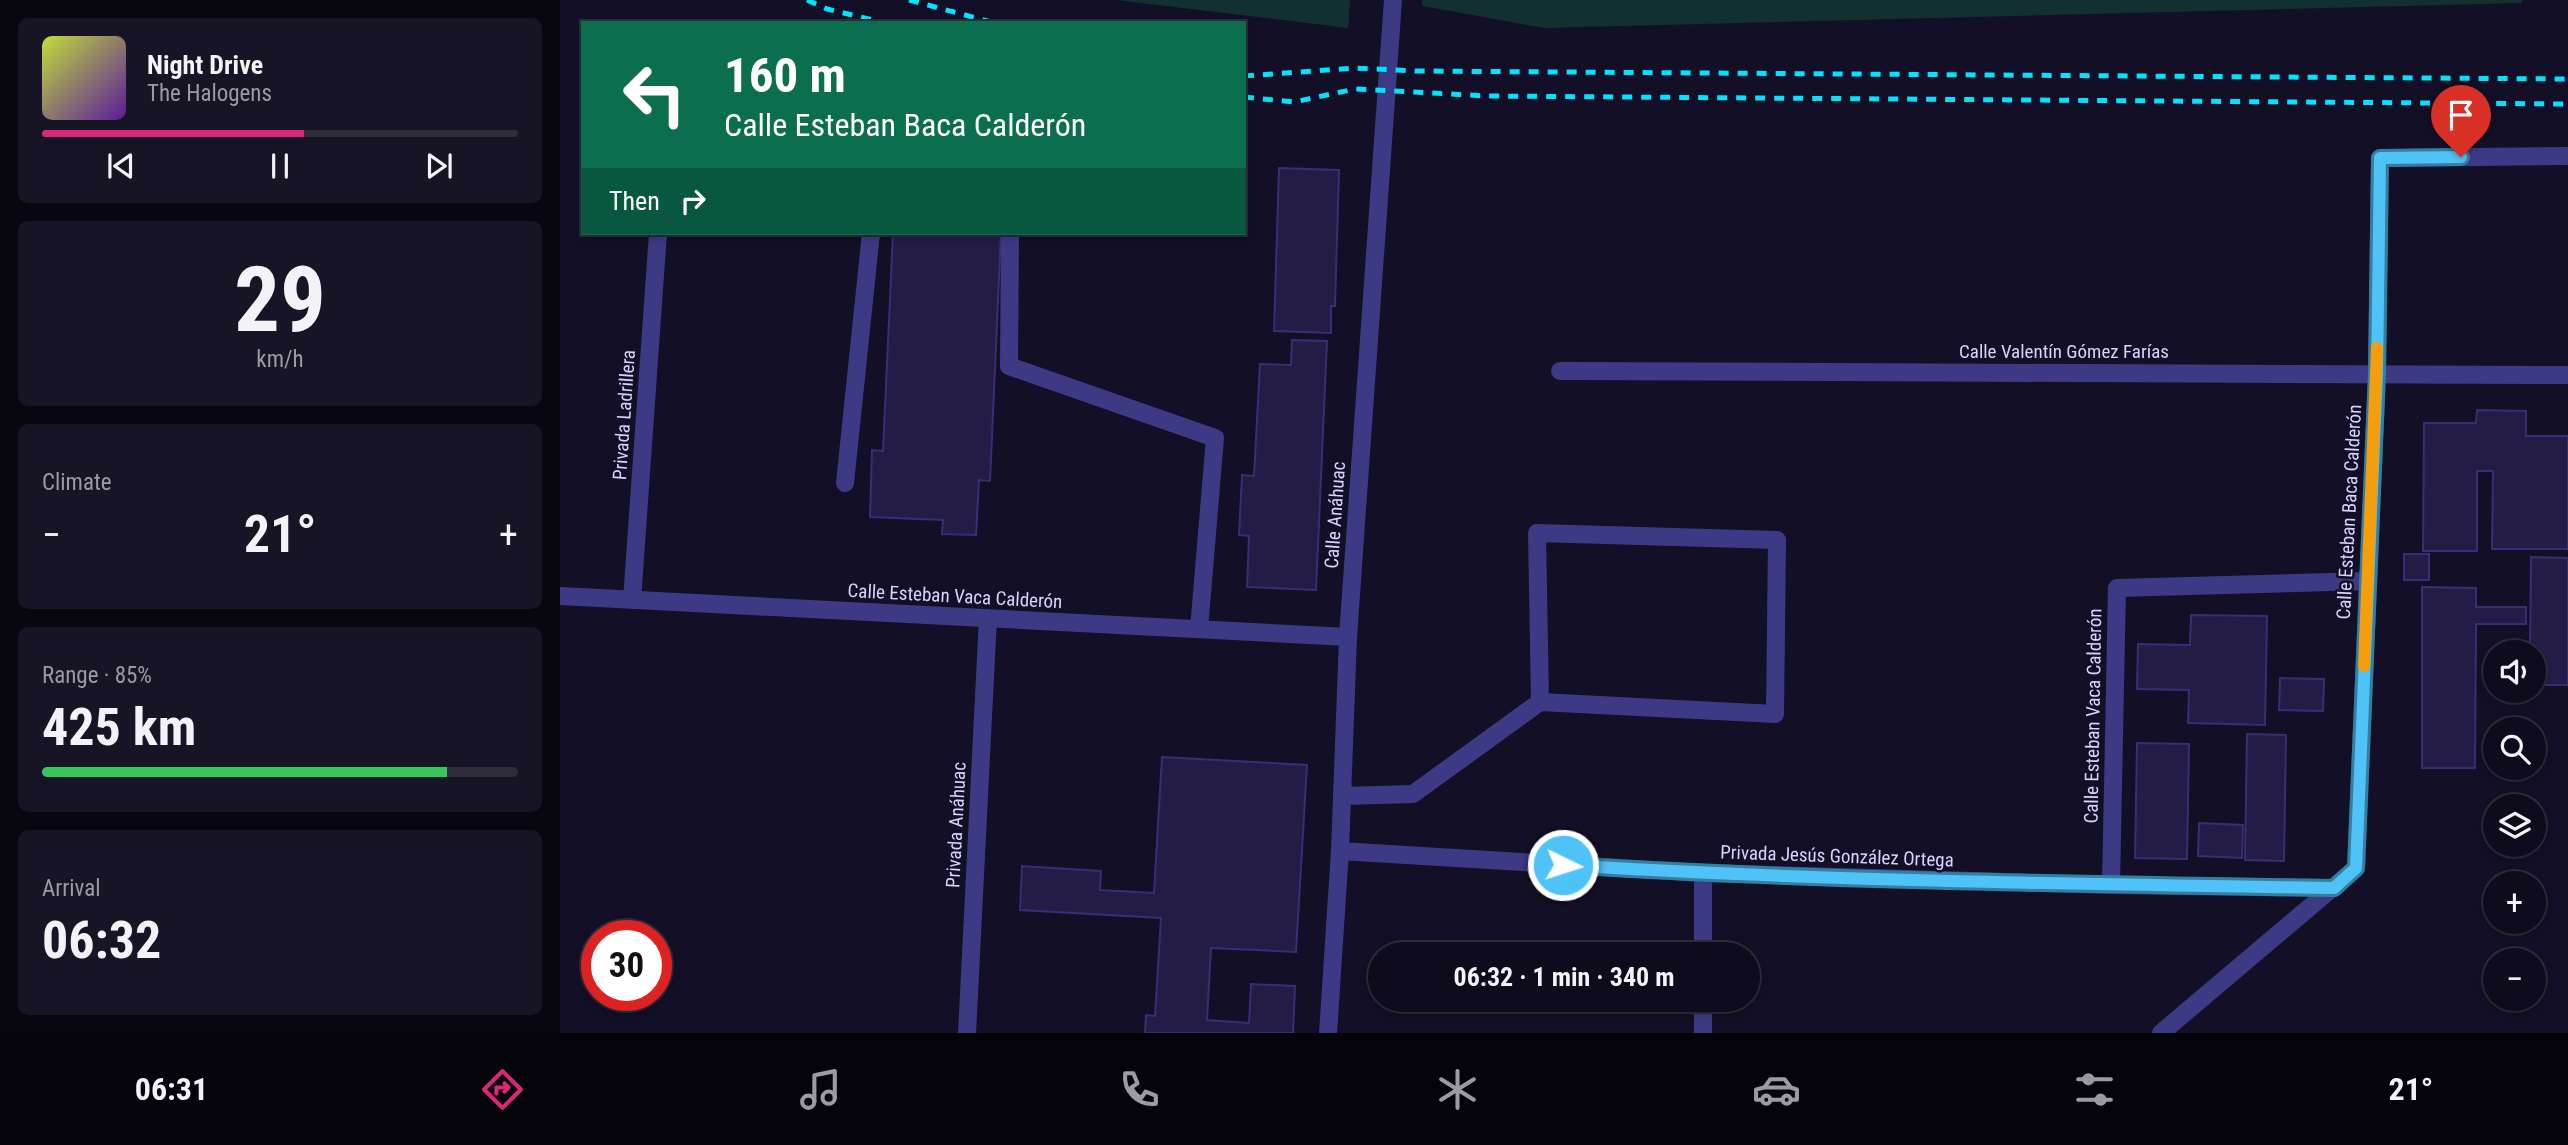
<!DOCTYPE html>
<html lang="en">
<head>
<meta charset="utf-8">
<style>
	body { margin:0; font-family:"Roboto Condensed",sans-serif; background:#171425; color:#f1f3f6; height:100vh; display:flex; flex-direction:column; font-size:26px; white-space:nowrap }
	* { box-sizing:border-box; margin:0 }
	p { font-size:23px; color:#9b9ba3 }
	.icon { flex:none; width:38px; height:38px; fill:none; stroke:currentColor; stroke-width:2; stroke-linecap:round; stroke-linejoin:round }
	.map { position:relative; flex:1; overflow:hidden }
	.details { display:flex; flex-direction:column; gap:18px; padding:18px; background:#08060f; width:560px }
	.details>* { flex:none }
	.hud { position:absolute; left:21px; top:21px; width:665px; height:214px; border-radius:0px; box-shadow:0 4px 10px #0003,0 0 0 2px #2e2b3b; background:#0b6e4f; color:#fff; overflow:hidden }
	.tools { position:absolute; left:1923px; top:640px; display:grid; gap:14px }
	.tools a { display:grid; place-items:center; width:63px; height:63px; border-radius:50%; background:#0e0b1c; box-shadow:0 4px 10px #0003,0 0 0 2px #2e2b3b; font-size:35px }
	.speed { position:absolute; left:21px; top:920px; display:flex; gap:14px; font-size:35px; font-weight:700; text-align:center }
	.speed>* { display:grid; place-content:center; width:91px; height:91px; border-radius:50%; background:#0e0b1c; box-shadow:0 4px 10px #0003,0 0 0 2px #2e2b3b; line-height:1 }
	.speed .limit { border:10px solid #d22; background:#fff; color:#111 }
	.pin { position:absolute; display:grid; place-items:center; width:60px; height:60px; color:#fff; margin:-72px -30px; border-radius:50% 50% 50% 0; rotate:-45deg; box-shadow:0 0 7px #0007 }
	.pin .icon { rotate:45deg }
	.me { position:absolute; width:77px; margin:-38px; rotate:94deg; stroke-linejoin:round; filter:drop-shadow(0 0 5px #0008) }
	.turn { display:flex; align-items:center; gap:24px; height:147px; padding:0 28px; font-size:32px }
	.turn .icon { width:91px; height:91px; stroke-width:2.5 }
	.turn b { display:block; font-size:49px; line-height:60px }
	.then { display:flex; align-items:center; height:66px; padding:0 28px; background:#0003; gap:14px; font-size:26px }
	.big { font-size:52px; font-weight:700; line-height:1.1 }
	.details .card { flex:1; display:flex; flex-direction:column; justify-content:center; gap:10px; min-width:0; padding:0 24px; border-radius:10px; background:#171425 }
	.details .dial { align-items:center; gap:0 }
	.dial b { font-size:91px; line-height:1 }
	.song { display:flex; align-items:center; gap:21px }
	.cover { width:84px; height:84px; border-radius:10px; background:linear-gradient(135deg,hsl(70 70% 55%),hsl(270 70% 35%)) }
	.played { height:7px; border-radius:4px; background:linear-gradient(90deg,#db2777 55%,#2e2b3b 55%) }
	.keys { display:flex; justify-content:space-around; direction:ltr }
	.heat { display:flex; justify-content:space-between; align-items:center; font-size:38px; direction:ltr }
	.charge { height:10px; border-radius:5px; background:linear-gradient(90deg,#34c759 85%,#2e2b3b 0) }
	.trip { position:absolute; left:808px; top:942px; width:392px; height:70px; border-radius:35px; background:#0e0b1c; box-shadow:0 4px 10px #0003,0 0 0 2px #2e2b3b; font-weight:700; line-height:70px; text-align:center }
	.tab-bar { display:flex; height:112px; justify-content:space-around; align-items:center; background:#06040b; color:#9b9ba3 }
	.tab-bar .icon { width:49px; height:49px }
	.tab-bar .current { color:#db2777 }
	.tab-bar b { font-size:32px; color:#f1f3f6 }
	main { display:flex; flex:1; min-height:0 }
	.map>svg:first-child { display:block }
	.green { fill:#12302f }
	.building { fill:#241b47; stroke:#3b2d73; stroke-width:2 }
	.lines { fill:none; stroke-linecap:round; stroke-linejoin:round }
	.minor { stroke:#3d3a85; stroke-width:18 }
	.rail { stroke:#00e5ff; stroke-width:5; stroke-dasharray:10 9; stroke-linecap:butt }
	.route-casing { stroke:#337fa1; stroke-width:18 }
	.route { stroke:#4fc3f7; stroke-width:12 }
	.slow { stroke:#f59e0b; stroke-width:12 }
	.labels { text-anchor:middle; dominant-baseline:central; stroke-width:5; stroke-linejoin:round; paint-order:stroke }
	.street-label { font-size:19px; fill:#d9d4ff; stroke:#130f26 }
</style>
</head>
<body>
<main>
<section class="details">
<div class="card">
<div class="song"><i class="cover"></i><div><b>Night Drive</b><p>The Halogens</p></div></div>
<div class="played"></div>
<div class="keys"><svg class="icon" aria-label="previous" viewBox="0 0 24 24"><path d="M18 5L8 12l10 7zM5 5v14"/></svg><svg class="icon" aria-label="pause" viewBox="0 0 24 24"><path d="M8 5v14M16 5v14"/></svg><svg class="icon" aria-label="next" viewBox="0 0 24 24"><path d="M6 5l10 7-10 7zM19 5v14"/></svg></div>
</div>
<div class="card dial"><b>29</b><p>km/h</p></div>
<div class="card"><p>Climate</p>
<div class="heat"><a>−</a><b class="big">21°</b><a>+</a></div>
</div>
<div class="card"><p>Range · 85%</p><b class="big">425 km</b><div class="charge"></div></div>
<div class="card"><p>Arrival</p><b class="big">06:32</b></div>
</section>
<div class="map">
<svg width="2008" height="1033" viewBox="0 0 2008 1033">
	<rect width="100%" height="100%" fill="#130f26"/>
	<path class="green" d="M556 0H790L788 28Z
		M862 0H1962V3L984 28 862 6Z"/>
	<path class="building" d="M719 168 779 170 775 306H771V333L714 331Z
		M333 233H441L430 481 419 480 416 535 382 534 383 520 310 517 312 450 323 451Z
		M732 340 767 341 756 590 687 587 689 536 679 535 682 475 694 476 700 364 731 365Z
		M1917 410 1966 411V436H2008V549H1932L1933 471H1917V551H1863L1864 423H1916Z
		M1844 554H1869V580H1844Z
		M1971 557 2008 558V685H1974V653H1970Z
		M1862 587 1916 588V607H1966V624H1916L1915 768H1862Z
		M1631 615 1707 616 1705 725 1628 723 1629 690 1577 689 1578 644 1630 645Z
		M1720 678 1764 679 1763 711 1719 710Z
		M1687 734 1726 735 1724 861 1685 860Z
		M1577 743 1629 744 1627 859 1575 858Z
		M602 757 747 765 736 952 651 948 647 1020 689 1023 691 984 735 986 733 1033H585L586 1015 595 1016 601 918 460 910 462 866 541 871 540 890 594 893Z
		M1639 823 1683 825 1682 858 1638 856Z"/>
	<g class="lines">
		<path class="minor" d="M450 233 449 366 655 438 639 629
			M1000 371 2008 375
			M285 483 311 233
			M0 596 788 637
			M72 600 98 233
			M783 796 853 794 980 702 1215 714 1217 540 977 533 980 702
			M780 851 1143 873 1551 885 1774 888
			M1143 873V954
			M1551 885 1557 588 1807 581
			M1143 999V1033
			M407 1033 428 618
			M768 1033 780 851 788 637 833 0
			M1601 1033 1796 868 1817 373 1820 158 2008 156"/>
		<path class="rail" d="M247 0 267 9 326 23
			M349 0 435 23
			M684 76 795 68 856 71 2008 79
			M684 97 734 102 795 89 927 96 2008 104"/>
	</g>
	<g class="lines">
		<g class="route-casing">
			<path id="route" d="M1003 865C1260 881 1517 884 1774 888L1796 868 1817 373 1820 158 1901 157"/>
		</g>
		<use href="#route" class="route"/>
		<path class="slow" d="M1804 666 1817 348"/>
	</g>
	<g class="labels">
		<g class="street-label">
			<text x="1504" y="351">Calle Valentín Gómez Farías</text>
			<text transform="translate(64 415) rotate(-86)">Privada Ladrillera</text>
			<text transform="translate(1789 512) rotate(-87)">Calle Esteban Baca Calderón</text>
			<text transform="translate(775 515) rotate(-86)">Calle Anáhuac</text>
			<text transform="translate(395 596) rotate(3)">Calle Esteban Vaca Calderón</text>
			<text transform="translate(1533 716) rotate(-89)">Calle Esteban Vaca Calderón</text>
			<text transform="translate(396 825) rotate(-87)">Privada Anáhuac</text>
			<text transform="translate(1277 856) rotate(2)">Privada Jesús González Ortega</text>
		</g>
	</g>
</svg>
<div class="tools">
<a><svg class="icon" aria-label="sound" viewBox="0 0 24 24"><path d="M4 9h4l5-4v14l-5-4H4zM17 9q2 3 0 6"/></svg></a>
<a><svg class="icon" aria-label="search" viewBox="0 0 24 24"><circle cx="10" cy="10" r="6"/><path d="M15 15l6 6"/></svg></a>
<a><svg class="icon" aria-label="layers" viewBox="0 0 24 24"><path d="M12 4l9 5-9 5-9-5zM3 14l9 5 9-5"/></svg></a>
<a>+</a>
<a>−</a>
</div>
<div class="speed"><div class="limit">30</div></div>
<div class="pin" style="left:1901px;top:157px;background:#d93025"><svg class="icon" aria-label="arrive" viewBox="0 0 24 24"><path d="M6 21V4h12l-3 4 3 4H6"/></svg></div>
<svg class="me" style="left:1003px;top:865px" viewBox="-20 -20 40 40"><circle r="17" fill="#4fc3f7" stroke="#fff" stroke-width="3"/><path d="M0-11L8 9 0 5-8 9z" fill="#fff"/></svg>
<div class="trip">06:32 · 1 min · 340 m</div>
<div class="hud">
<div class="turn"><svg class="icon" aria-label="left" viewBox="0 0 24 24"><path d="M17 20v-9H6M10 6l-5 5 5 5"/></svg><div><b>160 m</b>Calle Esteban Baca Calderón</div></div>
<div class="then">Then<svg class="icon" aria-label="right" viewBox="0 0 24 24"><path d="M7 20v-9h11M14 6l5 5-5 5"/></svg></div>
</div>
</div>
</main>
<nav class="tab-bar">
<b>06:31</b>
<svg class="icon current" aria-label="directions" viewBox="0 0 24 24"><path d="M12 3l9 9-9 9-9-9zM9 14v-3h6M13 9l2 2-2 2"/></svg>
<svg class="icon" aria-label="music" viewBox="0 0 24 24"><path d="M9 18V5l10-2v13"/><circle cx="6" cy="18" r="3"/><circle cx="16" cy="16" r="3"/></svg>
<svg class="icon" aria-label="phone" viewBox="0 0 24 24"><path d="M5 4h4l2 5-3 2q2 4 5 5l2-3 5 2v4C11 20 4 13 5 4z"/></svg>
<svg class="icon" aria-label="climate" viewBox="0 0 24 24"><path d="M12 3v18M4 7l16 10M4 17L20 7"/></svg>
<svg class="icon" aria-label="car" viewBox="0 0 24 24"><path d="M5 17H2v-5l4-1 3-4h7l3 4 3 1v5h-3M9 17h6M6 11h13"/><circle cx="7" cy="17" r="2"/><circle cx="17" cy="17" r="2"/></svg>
<svg class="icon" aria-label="filters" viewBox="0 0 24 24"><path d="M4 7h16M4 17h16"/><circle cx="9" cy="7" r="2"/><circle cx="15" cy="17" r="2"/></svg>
<b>21°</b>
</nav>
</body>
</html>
